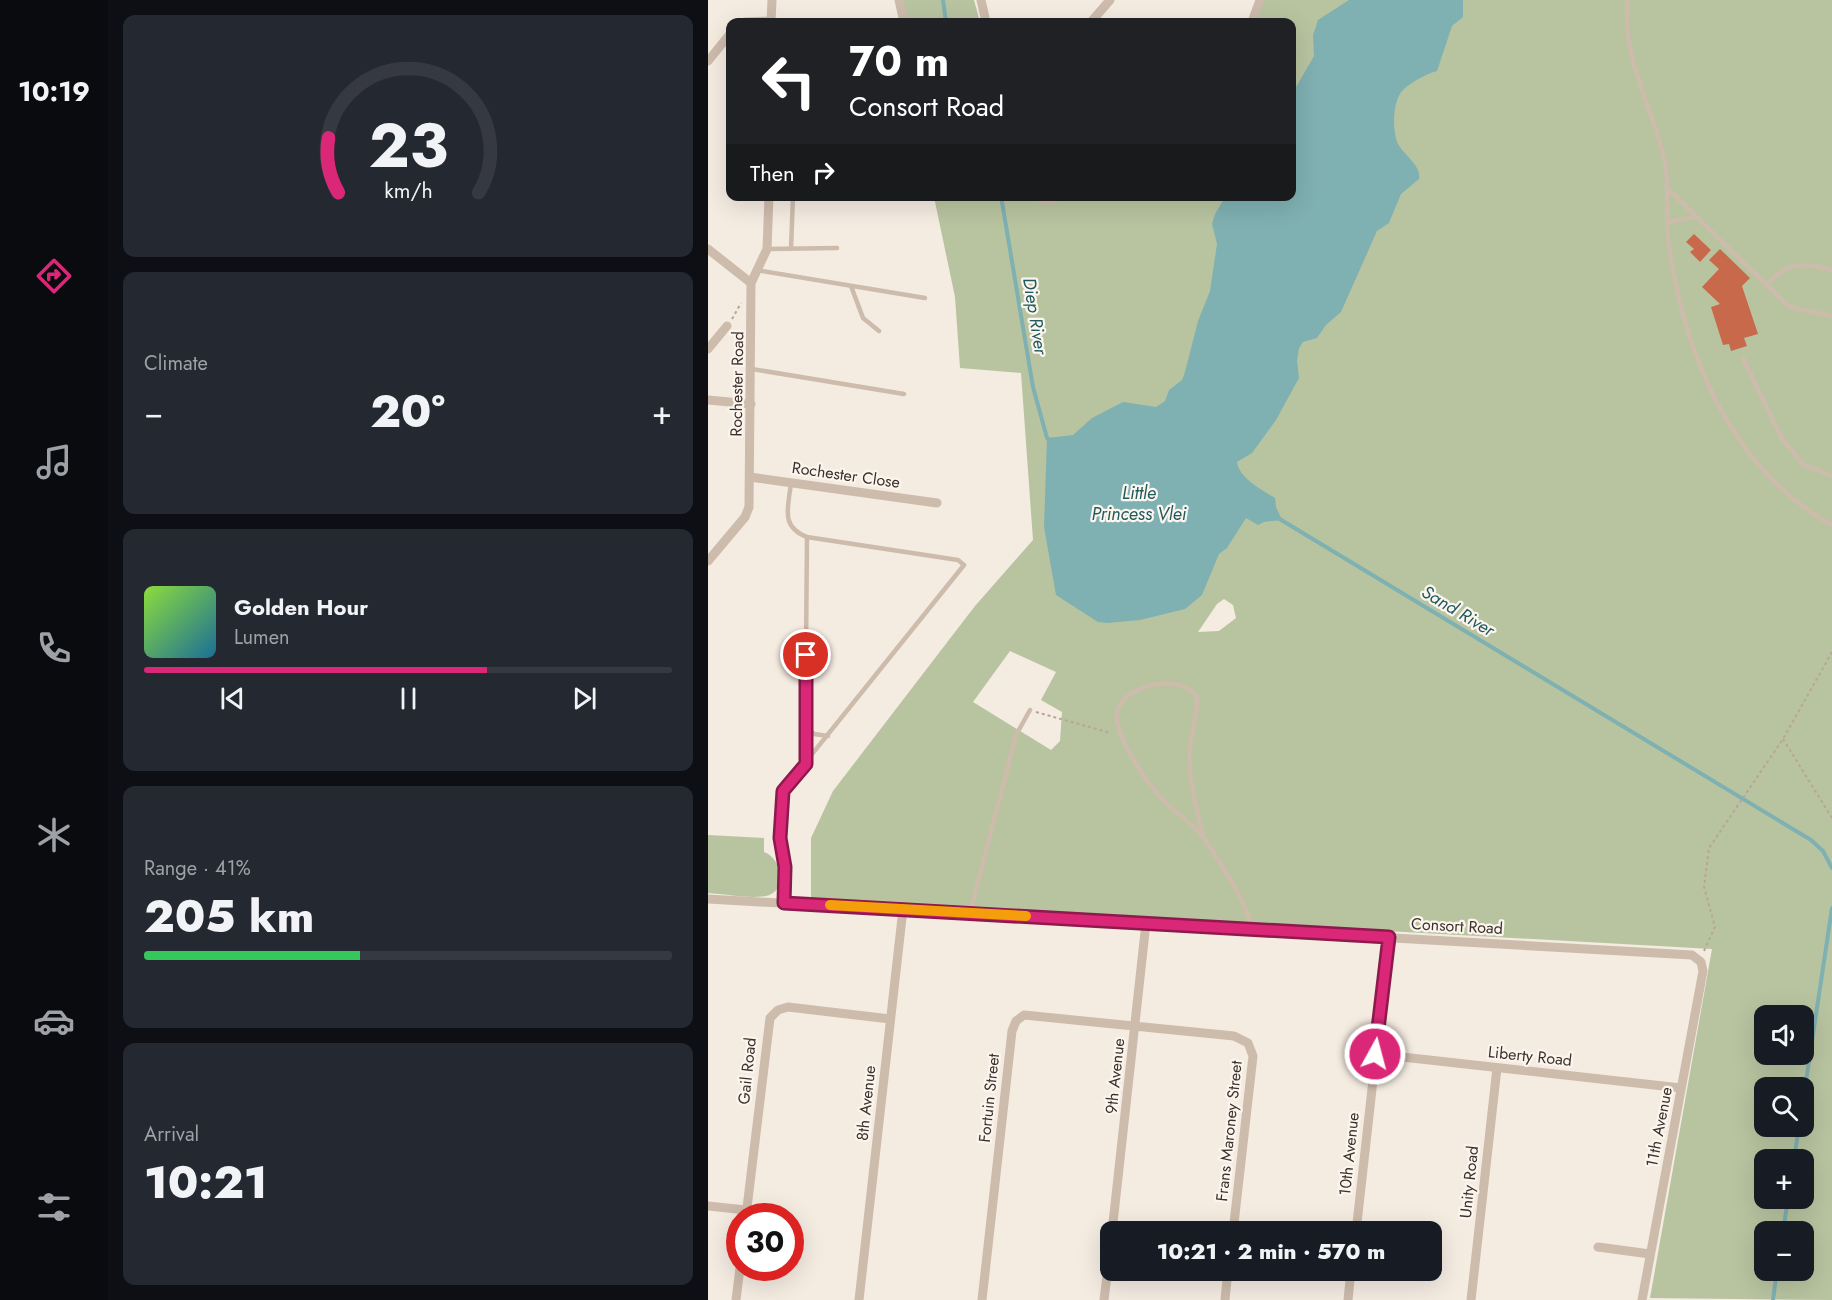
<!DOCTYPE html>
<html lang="en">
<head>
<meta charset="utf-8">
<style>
	body { margin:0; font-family:Jost,sans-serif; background:#242831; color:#f1f3f6; height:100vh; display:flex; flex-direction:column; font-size:22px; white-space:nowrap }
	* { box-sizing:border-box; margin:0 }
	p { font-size:20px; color:#9ea1a6 }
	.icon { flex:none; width:33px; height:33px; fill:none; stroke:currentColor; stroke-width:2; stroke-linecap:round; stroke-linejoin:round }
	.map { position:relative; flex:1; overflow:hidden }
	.side { display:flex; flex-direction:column; gap:15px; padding:15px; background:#0d0f14; width:600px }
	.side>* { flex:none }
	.hud { position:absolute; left:18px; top:18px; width:570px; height:183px; border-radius:12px; box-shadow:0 6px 24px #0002; background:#202124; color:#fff; overflow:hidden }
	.buttons { position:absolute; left:1046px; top:1005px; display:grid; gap:12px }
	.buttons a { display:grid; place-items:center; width:60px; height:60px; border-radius:12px; background:#171b24; box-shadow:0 6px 24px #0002; font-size:30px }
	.speed { position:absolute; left:18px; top:1203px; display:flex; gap:12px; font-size:30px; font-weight:700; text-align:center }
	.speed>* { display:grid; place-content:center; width:78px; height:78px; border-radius:50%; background:#171b24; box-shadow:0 6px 24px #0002; line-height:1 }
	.speed .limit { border:9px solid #d22; background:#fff; color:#111 }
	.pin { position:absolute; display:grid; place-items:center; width:51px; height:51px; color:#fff; margin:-26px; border:3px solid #fff; border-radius:50%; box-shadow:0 2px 6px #0007 }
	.me { position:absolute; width:66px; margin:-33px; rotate:7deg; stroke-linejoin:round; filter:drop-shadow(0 0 4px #0008) }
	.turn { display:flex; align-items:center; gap:21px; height:126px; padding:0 24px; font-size:27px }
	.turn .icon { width:78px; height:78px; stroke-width:2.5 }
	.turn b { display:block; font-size:42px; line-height:51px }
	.then { display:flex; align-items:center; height:57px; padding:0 24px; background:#0003; gap:12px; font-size:22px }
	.big { font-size:45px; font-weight:800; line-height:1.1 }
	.side .tile { flex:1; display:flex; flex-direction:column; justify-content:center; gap:9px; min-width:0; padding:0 21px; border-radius:12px; background:#242831 }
	.side .dial { align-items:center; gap:0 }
	.dial svg { height:156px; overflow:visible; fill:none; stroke:#363941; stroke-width:7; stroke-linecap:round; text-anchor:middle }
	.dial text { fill:#f1f3f6; stroke:none }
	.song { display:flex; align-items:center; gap:18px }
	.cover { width:72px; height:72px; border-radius:9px; background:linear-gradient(135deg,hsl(90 70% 55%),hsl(200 70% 35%)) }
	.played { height:6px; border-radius:3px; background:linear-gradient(90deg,#db2777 65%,#363941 65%) }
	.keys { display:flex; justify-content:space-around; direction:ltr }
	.heat { display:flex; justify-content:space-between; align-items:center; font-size:33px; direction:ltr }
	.charge { height:9px; border-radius:4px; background:linear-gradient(90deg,#34c759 41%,#363941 0) }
	.trip { position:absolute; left:392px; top:1221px; width:342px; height:60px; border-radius:12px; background:#171b24; box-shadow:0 6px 24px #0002; font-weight:800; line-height:60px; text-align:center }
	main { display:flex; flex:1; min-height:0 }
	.tab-bar { display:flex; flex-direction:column; width:108px; justify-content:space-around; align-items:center; background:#090b0e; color:#9ea1a6 }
	.tab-bar .icon { width:42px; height:42px }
	.tab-bar .current { color:#db2777 }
	.tab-bar b { font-size:27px; color:#f1f3f6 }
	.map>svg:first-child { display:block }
	.green { fill:#b8c4a0; fill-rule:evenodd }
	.water { fill:#7fb0b2 }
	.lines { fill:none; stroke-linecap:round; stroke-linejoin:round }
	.stream { stroke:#7fb0b2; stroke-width:4 }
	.building { fill:#c8694b }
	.path { stroke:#b9a596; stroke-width:2; stroke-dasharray:3 3; stroke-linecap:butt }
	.lane { stroke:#cdbbac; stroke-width:4.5 }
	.street { stroke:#cdbbac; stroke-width:9 }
	.route-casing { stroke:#8e194d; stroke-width:15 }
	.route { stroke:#db2777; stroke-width:10 }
	.slow { stroke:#f59e0b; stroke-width:10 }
	.labels { text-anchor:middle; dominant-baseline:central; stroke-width:4.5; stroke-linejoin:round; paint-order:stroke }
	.street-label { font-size:16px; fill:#3b302b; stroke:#fbf5ee }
	.water-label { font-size:18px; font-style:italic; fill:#1f5a5e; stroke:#fbf5ee }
</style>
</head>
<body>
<main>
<nav class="tab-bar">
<b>10:19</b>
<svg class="icon current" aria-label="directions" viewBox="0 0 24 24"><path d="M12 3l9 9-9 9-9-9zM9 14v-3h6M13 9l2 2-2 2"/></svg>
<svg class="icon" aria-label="music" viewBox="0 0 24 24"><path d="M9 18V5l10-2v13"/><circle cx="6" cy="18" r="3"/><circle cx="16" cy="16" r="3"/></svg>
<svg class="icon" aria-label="phone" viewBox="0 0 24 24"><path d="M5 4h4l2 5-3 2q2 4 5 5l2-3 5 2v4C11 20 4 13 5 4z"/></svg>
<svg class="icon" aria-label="climate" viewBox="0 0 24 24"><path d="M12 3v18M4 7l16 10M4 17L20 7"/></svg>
<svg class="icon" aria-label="car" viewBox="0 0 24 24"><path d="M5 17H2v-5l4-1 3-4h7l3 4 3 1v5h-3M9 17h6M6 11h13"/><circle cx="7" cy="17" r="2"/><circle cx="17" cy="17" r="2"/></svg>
<svg class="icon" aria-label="filters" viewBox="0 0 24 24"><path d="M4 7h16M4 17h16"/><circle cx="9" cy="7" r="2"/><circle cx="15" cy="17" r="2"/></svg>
</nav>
<section class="side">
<div class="tile dial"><svg viewBox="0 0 100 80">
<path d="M14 69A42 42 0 1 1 86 69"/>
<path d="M14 69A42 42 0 0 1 9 41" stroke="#db2777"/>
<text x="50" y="56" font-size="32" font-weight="700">23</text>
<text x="50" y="72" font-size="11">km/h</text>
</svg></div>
<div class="tile"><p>Climate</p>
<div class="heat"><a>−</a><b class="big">20°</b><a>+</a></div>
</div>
<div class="tile">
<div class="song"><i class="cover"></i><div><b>Golden Hour</b><p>Lumen</p></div></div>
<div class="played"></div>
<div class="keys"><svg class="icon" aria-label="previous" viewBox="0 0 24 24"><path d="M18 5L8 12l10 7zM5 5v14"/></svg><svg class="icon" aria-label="pause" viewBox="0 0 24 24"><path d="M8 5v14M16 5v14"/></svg><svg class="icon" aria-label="next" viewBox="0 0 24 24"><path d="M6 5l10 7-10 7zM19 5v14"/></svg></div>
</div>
<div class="tile"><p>Range · 41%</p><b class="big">205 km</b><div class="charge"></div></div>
<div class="tile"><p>Arrival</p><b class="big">10:21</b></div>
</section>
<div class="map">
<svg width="1124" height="1300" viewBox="0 0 1124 1300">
	<rect width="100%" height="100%" fill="#f4ebe1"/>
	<path class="green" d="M191 0H266L272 22H196Z
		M552 0H1124V1300L942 1298 1004 949 103 899V838L125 791 267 606 325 540 313 373 252 368 247 297 226 197 584 196V22H544ZM516 599 525 605 528 618 511 631 490 632 509 604ZM302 651 348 672 333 700 354 712 352 741 343 750 265 702ZM1056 1016H1095V1054H1056ZM1056 1088H1095V1126H1056ZM1056 1160H1095V1198H1056ZM1056 1232H1095V1270H1056Z
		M0 835 56 838V852C73 857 81 891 58 896 41 899 18 894 0 893Z"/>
	<path class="water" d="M641 0H755V17L744 26 729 71C718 74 704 82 696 89 684 99 684 131 690 144 696 155 714 166 711 179L693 194 681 223 669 231 633 312 618 325 609 338 595 342 591 348 589 361 591 378 568 420 544 453 529 462C531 478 554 490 567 498L568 507 574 520 556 522 550 525 538 518 519 548 511 554 494 595 477 609 432 620 399 623 390 622 348 595 336 527 339 438 365 435 384 418 415 402 448 407 457 401 461 390 474 380 477 372 490 321 502 291 509 244 504 224 507 214 517 197 584 196V94L606 56 605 35 610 20Z"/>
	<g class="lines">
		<path class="stream" d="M235 0 238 22
			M293 196 325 387 339 438 343 441
			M570 518 1103 840 1115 851 1124 868
			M1095 1101 1124 908
			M1086 1160 1091 1126
			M1075 1232 1080 1198
			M1065 1300 1069 1270"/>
	</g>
	<path class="building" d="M986 234 1003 250 992 262 982 252 986 249 978 242Z
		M1012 249 1042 278 1034 286 1050 334 1036 338 1039 346 1023 351 1021 344 1015 345 1003 307 1012 304 994 287 1011 269 1001 260Z"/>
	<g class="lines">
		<path class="path" d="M24 319 33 303
			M328 712 403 733
			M1075 739 1124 818
			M996 951 1007 927 996 887 1001 848 1075 739 1124 652"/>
		<path class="lane" d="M920 0C912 51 943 106 955 154 963 184 956 214 961 245 976 354 1023 469 1124 525
			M961 190 1077 303 1086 308 1124 316
			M959 222 988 217
			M59 249 129 248
			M83 249 85 196
			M48 270 217 298
			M1059 284C1080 262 1095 262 1124 270
			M143 286 155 318 171 331
			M1035 358 1074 439 1096 465 1124 476
			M44 369 196 394
			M98 726 106 734 120 736
			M97 762 99 537
			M495 835C488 807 480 778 482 748 483 731 490 714 489 697 472 670 402 687 409 721 414 747 440 785 458 803 469 814 482 822 492 833 497 839 501 846 505 852 521 878 537 899 544 929
			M76 903 77 867 72 838 76 789 256 565 250 560 99 537C71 526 81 506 83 482
			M262 913 308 735 322 710"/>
		<path class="street" d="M191 0 196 22
			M273 0 278 22
			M37 22 63 21
			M63 22 64 0
			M383 22 402 0
			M544 22 552 0
			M0 61 22 34
			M327 196 337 201 356 196
			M0 249 43 283
			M0 349 19 326
			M0 400 43 404
			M42 477 229 503
			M0 561 37 517 41 507 43 283 59 249 61 196
			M0 899 984 955 993 962 995 971 934 1300
			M667 1054 973 1088
			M0 1206 38 1210
			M38 1216 62 1018 70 1010 80 1007 182 1019
			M404 1232 438 923
			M648 1232 681 937
			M890 1247 942 1254
			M28 1300 32 1268
			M151 1300 195 909
			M274 1300 304 1031 308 1021 316 1015 526 1036 540 1043 545 1056 525 1232
			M396 1300 402 1251
			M517 1300 520 1270
			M640 1300 643 1270
			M763 1300 789 1068"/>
	</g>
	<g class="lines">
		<g class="route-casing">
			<path id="route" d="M98 655V764L75 791 72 838 77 867 76 903 681 937 667 1054"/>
		</g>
		<use href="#route" class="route"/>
		<path class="slow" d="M122 905 318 916"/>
	</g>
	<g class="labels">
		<g class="street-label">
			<text transform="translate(29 384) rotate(-89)">Rochester Road</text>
			<text transform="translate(138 475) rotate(8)">Rochester Close</text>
			<text transform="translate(749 926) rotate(3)">Consort Road</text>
			<text transform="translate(822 1056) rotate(6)">Liberty Road</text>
			<text transform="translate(39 1071) rotate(-84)">Gail Road</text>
			<text transform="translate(407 1076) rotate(-84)">9th Avenue</text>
			<text transform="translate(281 1098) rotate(-84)">Fortuin Street</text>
			<text transform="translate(158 1103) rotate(-84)">8th Avenue</text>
			<text transform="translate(951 1127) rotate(-79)">11th Avenue</text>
			<text transform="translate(521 1131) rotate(-84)">Frans Maroney Street</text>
			<text transform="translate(641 1154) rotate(-84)">10th Avenue</text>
			<text transform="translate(761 1182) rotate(-84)">Unity Road</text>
		</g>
		<g class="water-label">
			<text transform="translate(327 316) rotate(81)">Diep River</text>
			<text x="431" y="493">Little<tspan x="431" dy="21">Princess Vlei</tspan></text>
			<text transform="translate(750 611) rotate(31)">Sand River</text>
		</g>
	</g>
</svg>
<div class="buttons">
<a><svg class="icon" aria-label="sound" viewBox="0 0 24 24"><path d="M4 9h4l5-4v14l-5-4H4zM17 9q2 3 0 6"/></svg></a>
<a><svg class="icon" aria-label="search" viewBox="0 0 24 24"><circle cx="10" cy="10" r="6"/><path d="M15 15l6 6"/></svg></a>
<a>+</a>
<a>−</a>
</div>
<div class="speed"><div class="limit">30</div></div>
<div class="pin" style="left:98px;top:655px;background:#d93025"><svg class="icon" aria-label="arrive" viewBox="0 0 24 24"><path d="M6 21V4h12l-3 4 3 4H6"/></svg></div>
<svg class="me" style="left:667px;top:1054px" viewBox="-20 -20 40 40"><circle r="17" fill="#db2777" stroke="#fff" stroke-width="3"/><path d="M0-11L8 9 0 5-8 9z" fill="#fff"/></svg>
<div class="trip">10:21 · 2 min · 570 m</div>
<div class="hud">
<div class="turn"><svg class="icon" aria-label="left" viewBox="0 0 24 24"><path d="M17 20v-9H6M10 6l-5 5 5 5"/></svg><div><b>70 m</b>Consort Road</div></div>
<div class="then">Then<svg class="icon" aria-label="right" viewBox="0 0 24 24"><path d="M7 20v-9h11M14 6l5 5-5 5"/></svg></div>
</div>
</div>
</main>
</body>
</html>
